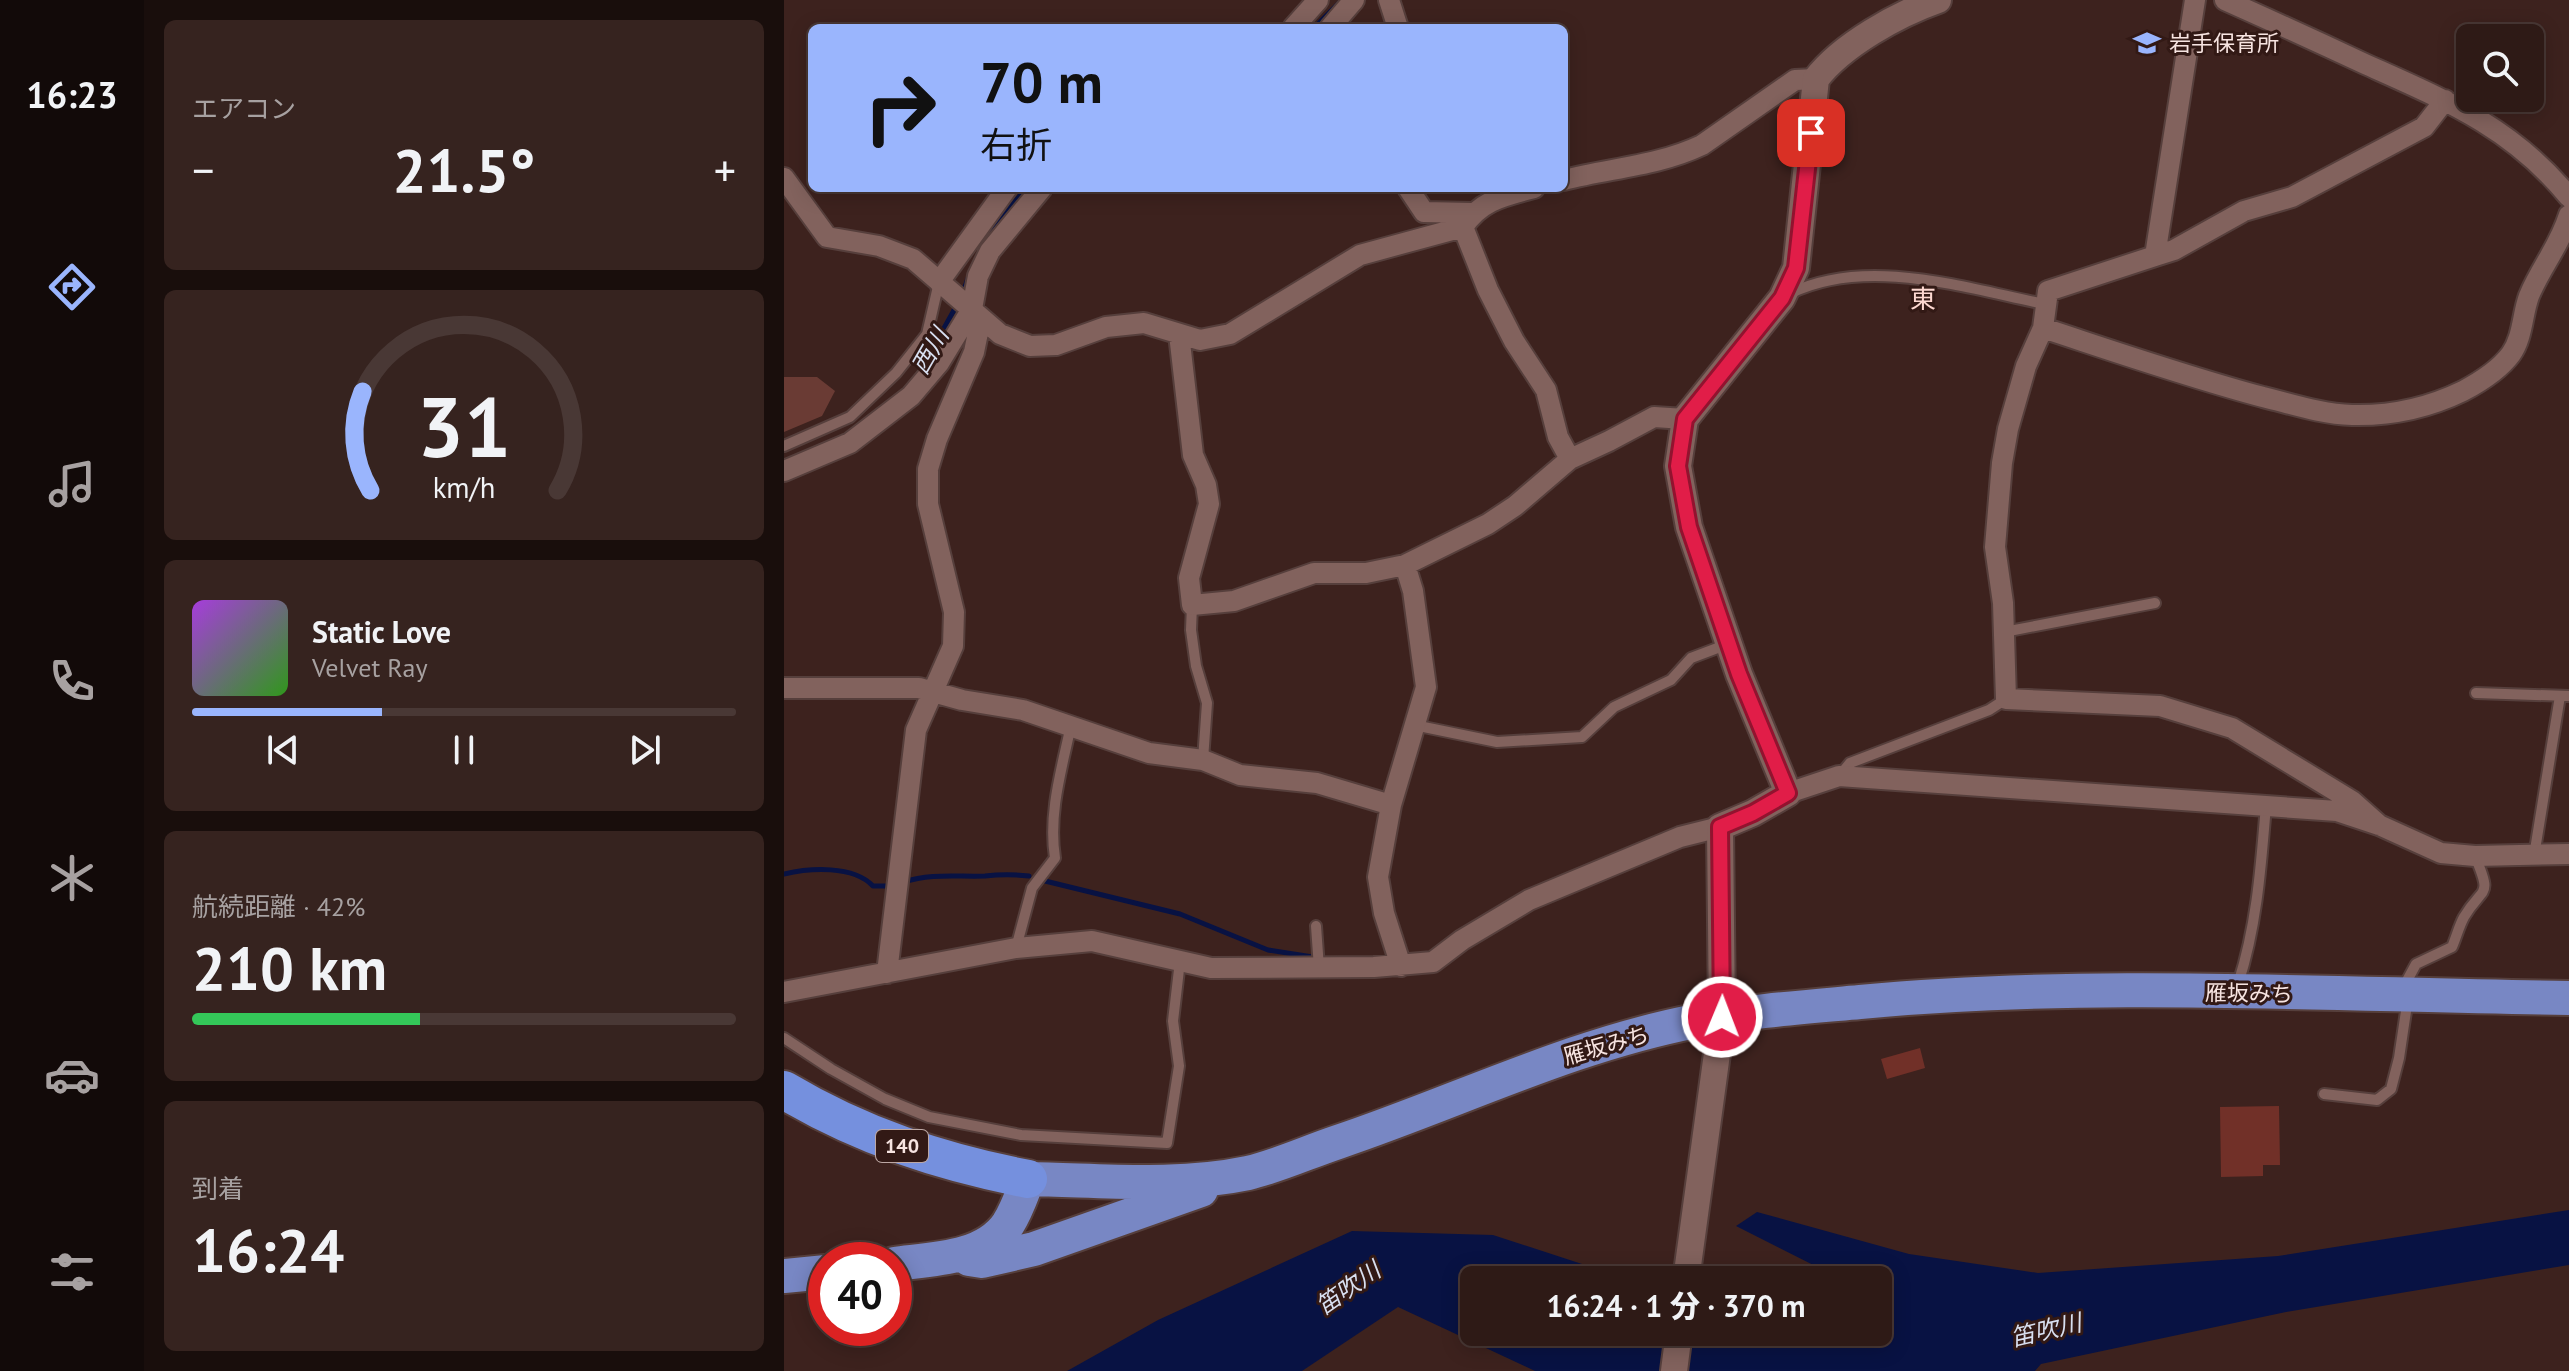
<!DOCTYPE html>
<html lang="ja">
<head>
<meta charset="utf-8">
<style>
	body { margin:0; font-family:"PT Sans","Noto Sans JP",sans-serif; background:#36231f; color:#f1f3f6; height:100vh; display:flex; flex-direction:column; font-size:30px; white-space:nowrap }
	* { box-sizing:border-box; margin:0 }
	p { font-size:26px; color:#a7a1a1 }
	.icon { flex:none; width:44px; height:44px; fill:none; stroke:currentColor; stroke-width:2; stroke-linecap:round; stroke-linejoin:round }
	.map { position:relative; flex:1; overflow:hidden }
	.panel { display:flex; flex-direction:column; gap:20px; padding:20px; background:#190e0c; width:640px }
	.panel>* { flex:none }
	.top-card { position:absolute; left:24px; top:24px; width:760px; height:168px; border-radius:12px; box-shadow:0 4px 20px #0003,0 0 0 2px #493835; background:#9ab5fd; color:#111; overflow:hidden }
	.tools { position:absolute; left:1672px; top:24px; display:grid; gap:16px }
	.tools a { display:grid; place-items:center; width:88px; height:88px; border-radius:12px; background:#2e1a16; box-shadow:0 4px 20px #0003,0 0 0 2px #493835; font-size:40px }
	.speed { position:absolute; left:24px; top:1242px; display:flex; gap:16px; font-size:40px; font-weight:700; text-align:center }
	.speed>* { display:grid; place-content:center; width:104px; height:104px; border-radius:50%; background:#2e1a16; box-shadow:0 4px 20px #0003,0 0 0 2px #493835; line-height:1 }
	.speed .limit { border:12px solid #d22; background:#fff; color:#111 }
	.pin { position:absolute; display:grid; place-items:center; width:68px; height:68px; color:#fff; margin:-34px; border-radius:16px; box-shadow:0 4px 12px #0006 }
	.me { position:absolute; width:88px; margin:-44px; rotate:1deg; stroke-linejoin:round; filter:drop-shadow(0 0 6px #0008) }
	.turn { display:flex; align-items:center; gap:28px; height:168px; padding:0 40px; font-size:36px }
	.turn .icon { width:104px; height:104px; stroke-width:2.5 }
	.turn b { display:block; font-size:56px; line-height:68px }
	.big { font-size:60px; font-weight:800; line-height:1.1 }
	.panel .card { flex:1; display:flex; flex-direction:column; justify-content:center; gap:12px; min-width:0; padding:0 28px; border-radius:12px; background:#36231f }
	.panel .dial { align-items:center; gap:0 }
	.dial svg { height:208px; overflow:visible; fill:none; stroke:#493835; stroke-width:7; stroke-linecap:round; text-anchor:middle }
	.dial text { fill:#f1f3f6; stroke:none }
	.song { display:flex; align-items:center; gap:24px }
	.cover { width:96px; height:96px; border-radius:12px; background:linear-gradient(135deg,hsl(280 70% 55%),hsl(110 70% 35%)) }
	.played { height:8px; border-radius:4px; background:linear-gradient(90deg,#9ab5fd 35%,#493835 35%) }
	.keys { display:flex; justify-content:space-around; direction:ltr }
	.heat { display:flex; justify-content:space-between; align-items:center; font-size:44px; direction:ltr }
	.charge { height:12px; border-radius:6px; background:linear-gradient(90deg,#34c759 42%,#493835 0) }
	.trip { position:absolute; left:676px; top:1266px; width:432px; height:80px; border-radius:12px; background:#2e1a16; box-shadow:0 4px 20px #0003,0 0 0 2px #493835; font-weight:800; line-height:80px; text-align:center }
	main { display:flex; flex:1; min-height:0 }
	.dock { display:flex; flex-direction:column; width:144px; justify-content:space-around; align-items:center; background:#120a09; color:#a7a1a1 }
	.dock .icon { width:56px; height:56px }
	.dock .current { color:#9ab5fd }
	.dock b { font-size:36px; color:#f1f3f6 }
	.map>svg:first-child { display:block }
	.green { fill:#6a3b34 }
	.water { fill:#081243 }
	.lines { fill:none; stroke-linecap:round; stroke-linejoin:round }
	.stream { stroke:#081243; stroke-width:5 }
	.building { fill:#713028 }
	.service-casing { stroke:#563f3c; stroke-width:14 }
	.minor-casing { stroke:#563f3c; stroke-width:24 }
	.tertiary-casing { stroke:#563f3c; stroke-width:30 }
	.trunk-casing { stroke:#563f3c; stroke-width:38 }
	.motorway-casing { stroke:#563f3c; stroke-width:42 }
	.service { stroke:#82625d; stroke-width:10 }
	.minor { stroke:#82625d; stroke-width:20 }
	.tertiary { stroke:#82625d; stroke-width:26 }
	.trunk { stroke:#7887c4; stroke-width:34 }
	.motorway { stroke:#7590de; stroke-width:38 }
	.route-casing { stroke:#92132f; stroke-width:20 }
	.route { stroke:#e11d48; stroke-width:14 }
	.labels { text-anchor:middle; dominant-baseline:central; stroke-width:6; stroke-linejoin:round; paint-order:stroke }
	.shield { fill:#321915; stroke:#bca7a4; stroke-width:2 }
	.shield-label { font-size:20px; font-weight:bold; fill:#f7e4e1 }
	.poi-label { font-size:22px; fill:#f7e4e1; stroke:#321915; text-anchor:start }
	.street-label { font-size:22px; fill:#f7e4e1; stroke:#321915 }
	.water-label { font-size:24px; font-style:italic; fill:#d8dff0; stroke:#321915 }
	.quarter-label { font-size:26px; fill:#fcd7d0; stroke:#321915 }
</style>
</head>
<body>
<main>
<nav class="dock">
<b>16:23</b>
<svg class="icon current" aria-label="directions" viewBox="0 0 24 24"><path d="M12 3l9 9-9 9-9-9zM9 14v-3h6M13 9l2 2-2 2"/></svg>
<svg class="icon" aria-label="music" viewBox="0 0 24 24"><path d="M9 18V5l10-2v13"/><circle cx="6" cy="18" r="3"/><circle cx="16" cy="16" r="3"/></svg>
<svg class="icon" aria-label="phone" viewBox="0 0 24 24"><path d="M5 4h4l2 5-3 2q2 4 5 5l2-3 5 2v4C11 20 4 13 5 4z"/></svg>
<svg class="icon" aria-label="climate" viewBox="0 0 24 24"><path d="M12 3v18M4 7l16 10M4 17L20 7"/></svg>
<svg class="icon" aria-label="car" viewBox="0 0 24 24"><path d="M5 17H2v-5l4-1 3-4h7l3 4 3 1v5h-3M9 17h6M6 11h13"/><circle cx="7" cy="17" r="2"/><circle cx="17" cy="17" r="2"/></svg>
<svg class="icon" aria-label="filters" viewBox="0 0 24 24"><path d="M4 7h16M4 17h16"/><circle cx="9" cy="7" r="2"/><circle cx="15" cy="17" r="2"/></svg>
</nav>
<section class="panel">
<div class="card"><p>エアコン</p>
<div class="heat"><a>−</a><b class="big">21.5°</b><a>+</a></div>
</div>
<div class="card dial"><svg viewBox="0 0 100 80">
<path d="M14 69A42 42 0 1 1 86 69"/>
<path d="M14 69A42 42 0 0 1 11 31" stroke="#9ab5fd"/>
<text x="50" y="56" font-size="32" font-weight="700">31</text>
<text x="50" y="72" font-size="11">km/h</text>
</svg></div>
<div class="card">
<div class="song"><i class="cover"></i><div><b>Static Love</b><p>Velvet Ray</p></div></div>
<div class="played"></div>
<div class="keys"><svg class="icon" aria-label="previous" viewBox="0 0 24 24"><path d="M18 5L8 12l10 7zM5 5v14"/></svg><svg class="icon" aria-label="pause" viewBox="0 0 24 24"><path d="M8 5v14M16 5v14"/></svg><svg class="icon" aria-label="next" viewBox="0 0 24 24"><path d="M6 5l10 7-10 7zM19 5v14"/></svg></div>
</div>
<div class="card"><p>航続距離 · 42%</p><b class="big">210 km</b><div class="charge"></div></div>
<div class="card"><p>到着</p><b class="big">16:24</b></div>
</section>
<div class="map">
<svg width="1785" height="1371" viewBox="0 0 1785 1371">
	<rect width="100%" height="100%" fill="#3d221e"/>
	<path class="green" d="M0 377H33L51 391 38 416 0 432Z"/>
	<path class="water" d="M1785 1210V1265L1502 1312 1257 1364 1251 1371H751L614 1307 518 1371H283L374 1320 568 1231 709 1235 847 1280H690V1332H1094V1280H1059L952 1226 973 1212 1125 1254 1254 1273 1494 1256Z"/>
	<g class="lines">
		<path class="stream" d="M530 28 557 1
			M198 247 206 229 243 188
			M178 295 187 270
			M138 368 174 303
			M0 874C26 868 69 865 89 886H106
			M257 880 396 914 484 950 535 958
			M120 882C147 873 173 877 201 876 218 874 228 874 245 876"/>
	</g>
	<path class="building" d="M1136 1048 1141 1068 1103 1079 1097 1059Z
		M1495 1106 1496 1165H1479V1176L1437 1177 1436 1107Z"/>
	<g class="lines">
		<g class="service-casing">
			<path id="service" d="M1007 293C1083 256 1181 288 1260 304
				M0 446 66 417 112 373 143 334 155 282
				M408 605 407 630 412 666 423 703 419 760
				M1220 632 1371 603
				M1692 693 1785 696
				M630 725 713 742 798 737 830 707 887 680 907 658 944 644
				M1057 774 1066 763 1205 710 1222 699
				M1750 856 1776 696
				M532 926 535 968
				M232 948 248 888 271 858C264 813 278 768 287 725
				M1454 984C1473 925 1477 866 1482 805
				M1619 988 1632 964 1668 947C1672 938 1675 926 1680 917 1699 885 1709 899 1691 856
				M0 1038 47 1069 101 1099 145 1117 237 1135 383 1143 395 1066 389 1021 396 961
				M1540 1094 1593 1100 1607 1089 1615 1058 1624 998"/>
		</g>
		<g class="minor-casing">
			<path id="minor" d="M605 0 614 28
				M1411 0 1371 256 1264 291 1259 328 1242 366 1224 429 1218 463 1211 547 1219 603 1222 699 1376 706 1448 728 1568 801 1595 825
				M1441 0C1488 21 1534 42 1581 64 1661 100 1728 127 1785 197
				M509 28 534 0
				M546 28 570 0
				M0 178 43 237 95 246 129 259 216 334 246 346 272 345 322 327 360 323 416 340 446 334 576 255 679 227C697 200 720 196 750 188
				M780 180C826 168 874 166 918 145L1011 80 1032 79
				M624 188 640 212 688 213
				M679 227 704 290 730 341 762 390 774 437 786 459
				M1371 256 1390 250 1460 211 1508 197 1640 127 1661 100
				M155 282 223 188
				M1259 328C1332 352 1404 377 1479 397 1508 404 1537 414 1568 415 1607 416 1644 408 1679 391 1696 382 1716 369 1727 354 1739 337 1738 315 1745 296 1757 267 1775 247 1785 215
				M395 334 409 455 422 485 425 504 405 578 408 605 450 601 530 573H582L621 565 704 524 731 506 786 459 825 441 870 417 901 419
				M0 471 66 443 127 396 155 363 188 309 194 276 206 251 258 188
				M0 688H135L178 700 239 710 365 753 419 760 456 775 533 783 607 805
				M1004 793 1055 776 1553 811 1595 825 1657 853 1691 856 1785 854
				M617 966 600 913 594 877 607 805 642 687 629 591 621 565
				M103 973 132 730 169 646 170 612 144 504V469L153 439 190 352 197 318
				M0 992 232 948 308 941 427 968 590 967 649 962 678 940 745 900 896 837 936 827"/>
		</g>
		<g class="tertiary-casing">
			<path id="tertiary" d="M902 1280 938 1017 936 827 969 813 1004 793 955 674 905 527 894 466 901 419 998 298 1012 268 1032 79C1058 45 1114 14 1154 0
				M890 1371 895 1332"/>
		</g>
		<g class="trunk-casing">
			<path id="trunk" d="M185 1259 198 1261 250 1249 417 1190
				M110 1264C148 1259 200 1259 224 1224 233 1210 238 1194 244 1179 316 1180 393 1188 464 1173 494 1166 524 1152 554 1142 673 1102 787 1045 912 1021 966 1011 1021 1007 1076 1002 1311 980 1549 995 1785 998
				M0 1276 42 1272"/>
		</g>
		<g class="motorway-casing">
			<path id="motorway" d="M0 1090C77 1136 157 1162 244 1179"/>
		</g>
		<use href="#service" class="service"/>
		<use href="#minor" class="minor"/>
		<use href="#tertiary" class="tertiary"/>
		<use href="#trunk" class="trunk"/>
		<use href="#motorway" class="motorway"/>
	</g>
	<g class="lines">
		<g class="route-casing">
			<path id="route" d="M938 1017 936 827 969 813 1004 793 955 674 905 527 894 466 901 419 998 298 1012 268 1027 133"/>
		</g>
		<use href="#route" class="route"/>
	</g>
	<defs>
		<g id="school-bare" transform="scale(2.16)"><path d="M0-5L7-2L0 1L-7-2ZM-4 1L0 2.5L4 1V4Q0 6-4 4Z" fill="#9ab5fd" stroke="#321915" stroke-width="2.5" paint-order="stroke"/></g>
	</defs>
	<g fill-rule="evenodd">
		<use href="#school-bare" x="1363" y="43"/>
	</g>
	<g class="labels">
		<rect class="shield" x="92" y="1130" width="52" height="32" rx="6"/>
		<g class="shield-label">
			<text x="118" y="1146">140</text>
		</g>
		<g class="poi-label">
			<text x="1385" y="43">岩手保育所</text>
		</g>
		<g class="street-label">
			<text transform="translate(1465 993) rotate(1)">雁坂みち</text>
			<text transform="translate(822 1045) rotate(-16)">雁坂みち</text>
		</g>
		<g class="water-label">
			<text transform="translate(146 351) rotate(-60)">西川</text>
			<text transform="translate(564 1288) rotate(-35)">笛吹川</text>
			<text transform="translate(1262 1330) rotate(-13)">笛吹川</text>
		</g>
		<g class="quarter-label">
			<text x="1139" y="298">東</text>
		</g>
	</g>
</svg>
<div class="tools">
<a><svg class="icon" aria-label="search" viewBox="0 0 24 24"><circle cx="10" cy="10" r="6"/><path d="M15 15l6 6"/></svg></a>
</div>
<div class="speed"><div class="limit">40</div></div>
<div class="pin" style="left:1027px;top:133px;background:#d93025"><svg class="icon" aria-label="arrive" viewBox="0 0 24 24"><path d="M6 21V4h12l-3 4 3 4H6"/></svg></div>
<svg class="me" style="left:938px;top:1017px" viewBox="-20 -20 40 40"><circle r="17" fill="#e11d48" stroke="#fff" stroke-width="3"/><path d="M0-11L8 9 0 5-8 9z" fill="#fff"/></svg>
<div class="trip">16:24 · 1 分 · 370 m</div>
<div class="top-card">
<div class="turn"><svg class="icon" aria-label="right" viewBox="0 0 24 24"><path d="M7 20v-9h11M14 6l5 5-5 5"/></svg><div><b>70 m</b>右折</div></div>
</div>
</div>
</main>
</body>
</html>
